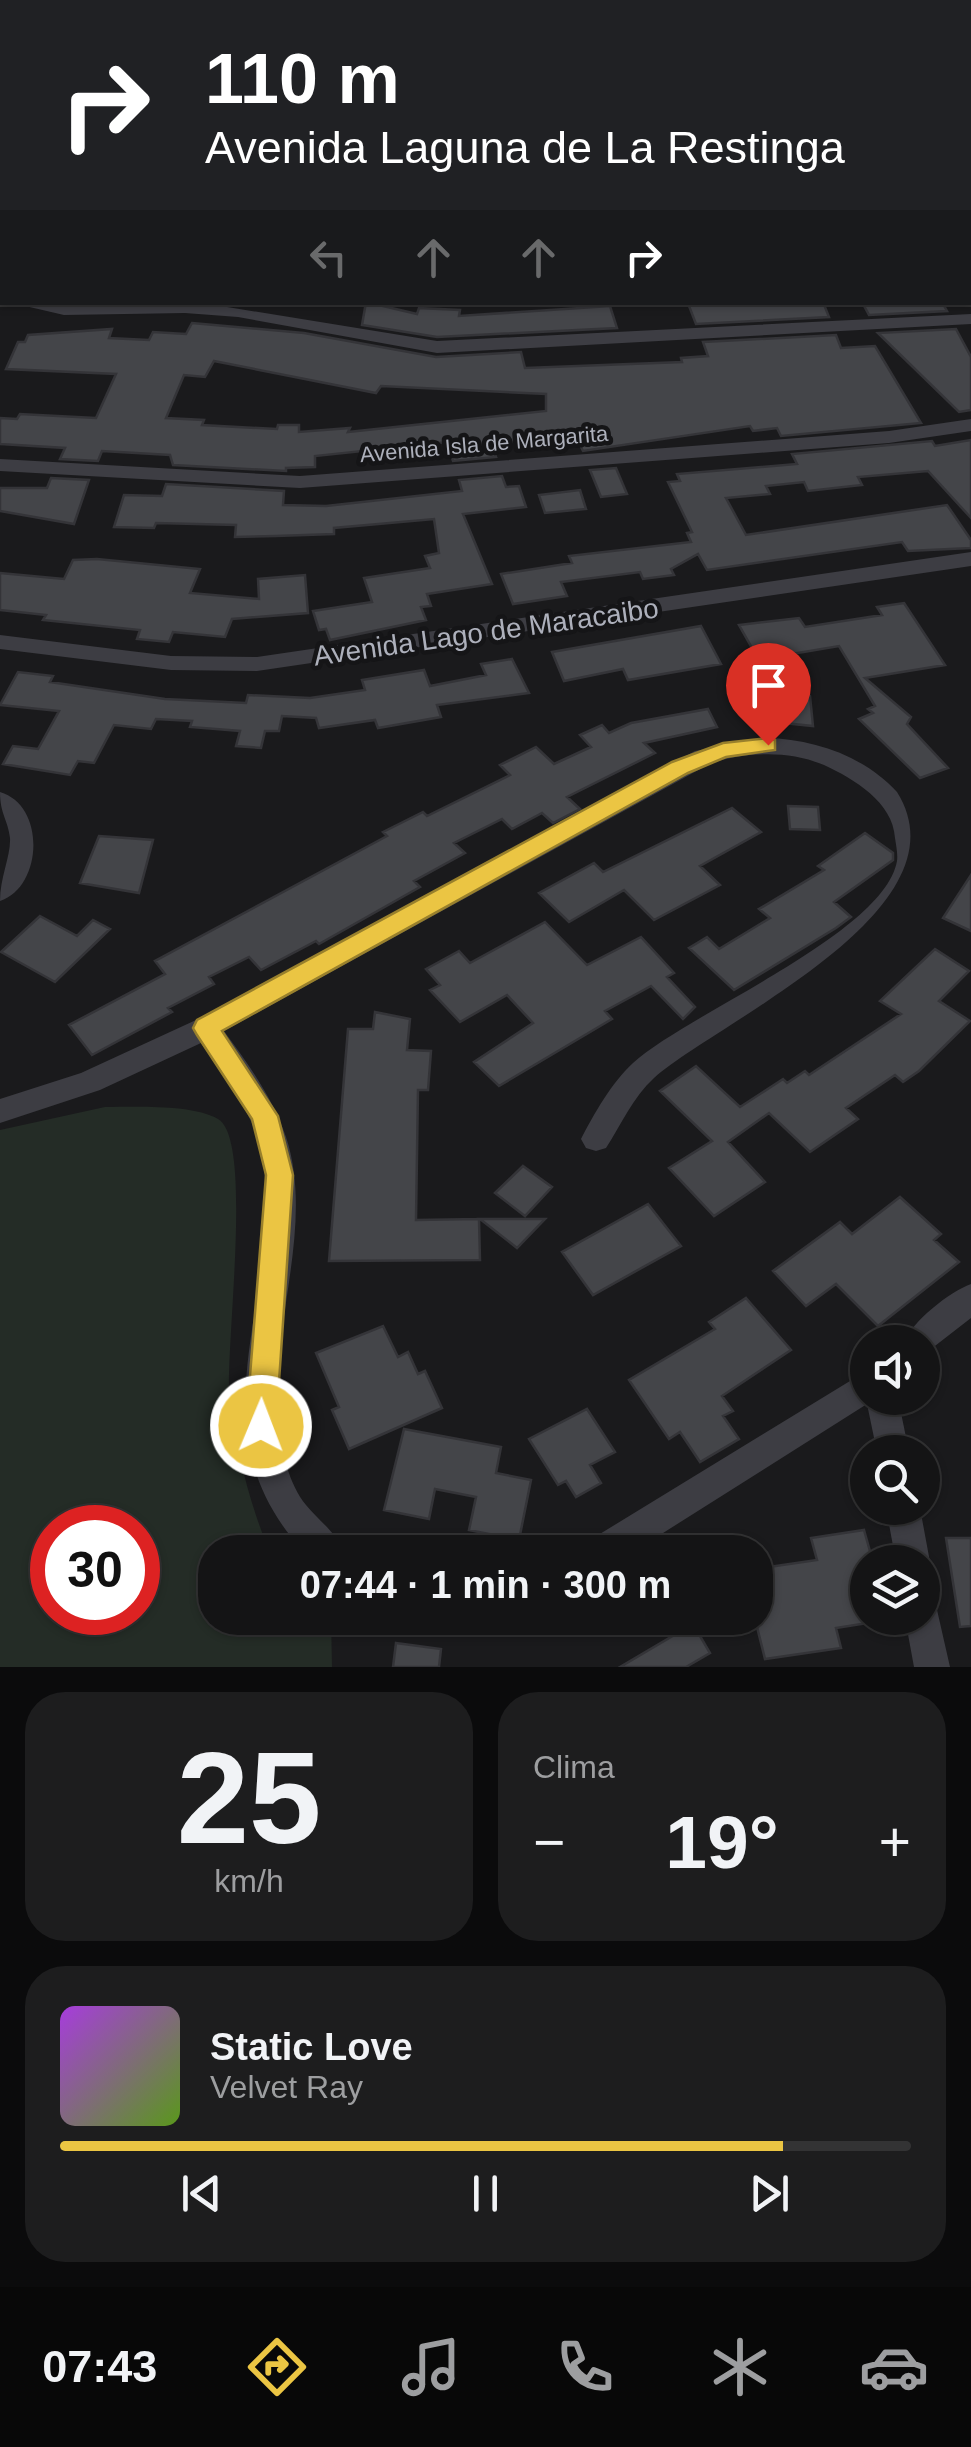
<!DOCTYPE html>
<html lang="es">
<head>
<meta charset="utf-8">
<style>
	body { margin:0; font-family:Helvetica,sans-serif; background:#1d1d1e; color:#f1f3f6; height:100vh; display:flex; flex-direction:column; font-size:38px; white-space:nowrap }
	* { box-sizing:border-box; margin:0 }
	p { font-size:32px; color:#9d9ea0 }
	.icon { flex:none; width:55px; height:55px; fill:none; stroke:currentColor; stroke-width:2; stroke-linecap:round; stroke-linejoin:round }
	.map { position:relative; height:1667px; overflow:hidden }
	.details { display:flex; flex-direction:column; gap:25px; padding:25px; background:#0b0b0c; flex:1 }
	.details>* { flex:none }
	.hud { position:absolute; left:0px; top:0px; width:972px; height:305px; box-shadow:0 2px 8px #0004,0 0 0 2px #333334; background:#202124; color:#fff; overflow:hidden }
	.tools { position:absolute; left:850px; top:1325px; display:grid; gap:20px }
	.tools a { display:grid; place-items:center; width:90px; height:90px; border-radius:50%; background:#141415; box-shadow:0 2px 8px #0004,0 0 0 2px #333334; font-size:50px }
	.speed { position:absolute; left:30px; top:1505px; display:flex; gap:20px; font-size:50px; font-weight:700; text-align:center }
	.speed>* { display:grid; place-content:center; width:130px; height:130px; border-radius:50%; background:#141415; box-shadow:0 2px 8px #0004,0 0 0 2px #333334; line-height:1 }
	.speed .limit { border:15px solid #d22; background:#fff; color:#111 }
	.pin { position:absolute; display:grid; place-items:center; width:85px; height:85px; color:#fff; margin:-102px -42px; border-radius:50% 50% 50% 0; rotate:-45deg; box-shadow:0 0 10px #0007 }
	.pin .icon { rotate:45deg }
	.me { position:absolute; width:110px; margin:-55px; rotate:1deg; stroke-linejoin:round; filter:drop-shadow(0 0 8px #0008) }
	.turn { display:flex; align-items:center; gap:35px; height:210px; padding:0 40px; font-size:45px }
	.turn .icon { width:130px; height:130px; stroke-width:2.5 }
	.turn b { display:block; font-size:70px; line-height:85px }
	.lanes { display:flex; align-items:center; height:95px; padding:0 40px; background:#0003; justify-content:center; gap:50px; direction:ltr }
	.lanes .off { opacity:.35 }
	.big { font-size:75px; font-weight:700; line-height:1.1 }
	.details .tile { flex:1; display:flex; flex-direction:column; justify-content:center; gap:15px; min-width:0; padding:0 35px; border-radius:40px; background:#1d1d1e }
	.details .dial { align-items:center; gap:0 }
	.dial b { font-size:130px; line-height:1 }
	.song { display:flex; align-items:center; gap:30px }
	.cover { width:120px; height:120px; border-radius:15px; background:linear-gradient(135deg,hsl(280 70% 55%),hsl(90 70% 35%)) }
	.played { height:10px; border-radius:5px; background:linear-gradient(90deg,#ebc543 85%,#333334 85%) }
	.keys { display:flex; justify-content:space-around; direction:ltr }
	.heat { display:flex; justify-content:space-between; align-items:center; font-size:55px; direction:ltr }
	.details .tiles { flex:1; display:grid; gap:25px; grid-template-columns:1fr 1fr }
	.tile:last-child { grid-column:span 2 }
	.trip { position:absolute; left:198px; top:1535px; width:575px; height:100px; border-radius:40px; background:#141415; box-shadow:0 2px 8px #0004,0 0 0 2px #333334; font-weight:700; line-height:100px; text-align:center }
	.tab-bar { display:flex; height:160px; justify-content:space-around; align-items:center; background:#080808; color:#9d9ea0 }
	.tab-bar .icon { width:70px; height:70px }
	.tab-bar .active { color:#ebc543 }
	.tab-bar b { font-size:45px; color:#f1f3f6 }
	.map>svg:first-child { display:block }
	.green { fill:#242c26; fill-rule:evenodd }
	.building { fill:#444549; stroke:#343438; stroke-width:2.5; fill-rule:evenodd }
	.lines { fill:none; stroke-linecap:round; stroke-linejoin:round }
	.minor { fill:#3d3d43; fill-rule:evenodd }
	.route { fill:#ebc543; stroke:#99802c; stroke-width:2.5 }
	.labels { text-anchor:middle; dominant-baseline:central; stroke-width:9; stroke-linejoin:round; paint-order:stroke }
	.far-street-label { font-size:22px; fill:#adb0bb; stroke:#151517 }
	.street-label { font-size:28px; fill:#adb0bb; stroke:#151517 }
</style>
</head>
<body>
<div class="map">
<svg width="971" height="1667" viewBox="0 0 971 1667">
	<rect width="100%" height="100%" fill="#1a1a1c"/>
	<path class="green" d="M105 1107C134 1107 193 1104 218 1119 255 1140 223 1358 230 1405 237 1452 251 1509 270 1552H215V1618H331L332 1667H0V1130ZM52 1528H138V1612H52Z"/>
	<path class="building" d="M366 302 417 314 419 308 460 310 459 316 610 306 617 328 437 337 362 325Z
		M713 302H823L829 317 696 324 689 306Z
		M862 302H942L947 311 869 315Z
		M192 323 304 333 436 357 521 352 525 368 682 362 681 358 708 356 703 342 836 335 841 348 875 346 921 423 781 436 777 428 753 431 750 426 583 451 580 445 573 446 570 438 491 444 496 457 453 461 447 442 315 456V467L286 468V471L173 465 170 455 102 451 98 461 60 459 65 448 0 444V418L17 419 20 414 96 418 116 374 6 369 18 342H25L28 335 112 329 109 338 149 340 153 332 186 334ZM214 361 376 393 381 386 546 394V411L348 432 350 428 299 432V425H278L277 429 202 425 204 420 166 418 184 375 205 377Z
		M956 329 971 357V410L959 412 878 333Z
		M971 440V518L928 471 858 477 862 485 808 491 804 482 766 486 770 494 726 498 746 535 947 505 971 540V548L908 551 902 542 707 570 698 554 671 569 674 575 643 579 640 572 561 582 567 596 513 604 501 574 572 563 569 556 691 542 687 533 692 532 668 482 680 481 677 474 797 464 792 454 932 441 935 446Z
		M616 468 627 494 601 497 590 470Z
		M502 476 506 487 519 486 526 507 463 514 492 584 427 594 431 606 421 607 426 620 330 640 326 629 319 630 313 611 372 602 364 578 430 568 425 556 439 553 434 519 334 528V534L276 536 235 537 236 525 156 523 154 528 114 527 124 495 162 496 166 484 284 491 283 505 326 506 462 491 459 480Z
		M51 478 89 480 74 524 0 511V488H47Z
		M580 490 586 509 545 513 539 495Z
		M97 559 200 569 190 593 259 599 258 579 305 575 308 613 232 619 225 637 173 632 169 642 137 639 140 630 43 620 46 615 0 610V573L64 579 73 560Z
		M904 603 945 665 865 678 911 717 907 724 948 768 920 778 859 719 873 713 868 709 875 706 839 646 768 658V653L756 655 739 625 799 618 805 627 882 615 877 607Z
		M701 626 721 664 628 680 623 669 564 681 552 652Z
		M512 659 529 693 437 705 441 717 378 728 375 720 319 728 316 718 282 716 279 731H265L261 748 236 746 240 731 190 727 192 721 156 719 151 729 114 725 94 763 78 761 70 775 3 764 13 746 38 749 59 711 0 705 18 672 53 676 50 682 165 699 246 703 248 695 310 698 365 690 362 680 424 670 430 686 486 675 481 664Z
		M768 666 810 696 813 726 764 721 763 697 770 698Z
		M708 709 717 727 644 743 655 753 567 797 580 809 553 823 542 813 512 829 502 819 454 843 465 853 414 881 420 887 319 944 316 941 261 970 249 957 209 977 214 984 168 1008 172 1012 92 1055 69 1025 165 974 155 961 387 836 383 832 423 812 427 816 510 775 500 765 536 747 554 764 591 747 580 735 602 725 609 733 631 723Z
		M788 806 818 807 820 830 790 829Z
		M732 808 761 832 700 866 720 885 654 920 624 890 569 922 539 893 594 863 603 872Z
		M865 833 893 853V860L834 902 851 917 836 928 734 990 689 948 707 937 719 949 770 918 759 909 824 870 818 866Z
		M99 836 153 840 139 893 80 883Z
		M971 875V931L943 918Z
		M40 916 77 936 93 920 110 929 55 982 1 952Z
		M545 922 587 965 641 937 674 973 667 977 695 1007 683 1019 651 986 605 1011 612 1019 499 1086 474 1062 533 1023 507 995 460 1022 430 990 440 985 426 969 459 951 470 963Z
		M935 949 969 971 939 1001 970 1021 919 1071 903 1082 895 1075 846 1108 858 1119 810 1152 769 1113 728 1142 765 1182 714 1216 669 1168 712 1141 660 1091 696 1066 740 1107 783 1079 787 1083 805 1071 809 1075 901 1014 880 1001Z
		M375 1012 410 1019 407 1050 431 1051 428 1090H418L416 1220 479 1219 480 1260 329 1261 348 1029H373Z
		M523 1166 552 1187 525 1216 495 1193Z
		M900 1197 941 1234 934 1240 959 1262 878 1326 836 1284 806 1306 773 1271 840 1222 852 1234Z
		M648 1204 681 1246 593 1295 562 1252Z
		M480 1219H545L517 1248Z
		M746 1298 791 1350 722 1396 733 1411 723 1416 739 1439 700 1462 680 1432 669 1439 629 1380 715 1329 709 1322Z
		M383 1326 398 1357 408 1352 418 1374 425 1371 442 1408 349 1449 332 1410 339 1407 316 1353Z
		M587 1409 615 1452 590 1465 601 1483 576 1497 566 1481 558 1485 529 1439Z
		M404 1429 501 1447 496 1473 531 1480 519 1540 469 1530 476 1497 435 1489 429 1519 384 1510Z
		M864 1530 873 1562H868V1623L836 1628 841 1648 765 1659 755 1619V1569L817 1560 811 1538Z
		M946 1538H971V1626L960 1627Z
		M693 1624 710 1653 686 1667H620Z
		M396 1643 441 1649 439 1667H393Z"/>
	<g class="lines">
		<path class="minor" d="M948 0H965L967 2H950Z
			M2 97V107L0 108V98Z
			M970 106H971V116H970Z
			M970 157H971V167H970Z
			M970 203H971V213H970Z
			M970 223H971V233H970Z
			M8 302 209 304 437 341 971 314V324L437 353 238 317 185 313 64 315Z
			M971 419V431L889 443 300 488 0 471V459L300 476 889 431Z
			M971 552V566L257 671 171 670 0 649V635L171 656 257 657Z
			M766 738C814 739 864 756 897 792 971 910 718 1021 654 1078 633 1097 621 1125 606 1148L596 1151 586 1148 581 1139C594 1114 612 1082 633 1063 688 1013 884 934 897 861 898 854 896 845 895 838 893 802 854 779 824 765 788 750 748 752 711 763L224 1031C248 1064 273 1098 286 1137 316 1229 267 1331 279 1426 282 1453 289 1484 306 1505 319 1521 336 1532 344 1552H304C186 1424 287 1296 262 1156 254 1113 226 1078 201 1043L100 1090 0 1123V1099L81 1073 196 1020 695 751Z
			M0 792C47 806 42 888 0 901 0 877 11 856 10 838 8 820 0 814 0 792Z
			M971 1284V1318L922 1356V1342H904C913 1321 949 1292 971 1284Z
			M868 1370V1398H898L909 1452H877L867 1404 633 1552H585L590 1540Z
			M886 1508H920L930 1562 925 1574 922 1562H896Z
			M922 1596 935 1601 950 1667H914L905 1618H922Z"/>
	</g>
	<path class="route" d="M768 738 775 740V750L726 757 688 773 222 1031 278 1116 293 1175 276 1426 271 1437 261 1441 250 1437 246 1426 266 1175 252 1119 197 1035 193 1028 197 1020 672 762 723 743Z"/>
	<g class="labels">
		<g class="far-street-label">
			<text transform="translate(484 444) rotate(-5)">Avenida Isla de Margarita</text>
		</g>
		<g class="street-label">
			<text transform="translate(486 632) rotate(-8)">Avenida Lago de Maracaibo</text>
		</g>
	</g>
</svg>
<div class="tools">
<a><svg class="icon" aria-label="sound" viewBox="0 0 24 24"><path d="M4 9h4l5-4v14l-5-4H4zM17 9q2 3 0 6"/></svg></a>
<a><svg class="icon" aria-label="search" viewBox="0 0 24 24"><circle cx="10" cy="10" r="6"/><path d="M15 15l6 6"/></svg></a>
<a><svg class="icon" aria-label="layers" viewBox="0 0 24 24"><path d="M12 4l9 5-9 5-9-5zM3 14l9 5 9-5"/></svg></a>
</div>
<div class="speed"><div class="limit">30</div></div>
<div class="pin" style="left:768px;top:745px;background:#d93025"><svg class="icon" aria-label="arrive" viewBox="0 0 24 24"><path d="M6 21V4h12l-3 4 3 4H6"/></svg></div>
<svg class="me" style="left:261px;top:1426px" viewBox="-20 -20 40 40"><circle r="17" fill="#ebc543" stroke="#fff" stroke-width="3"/><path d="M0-11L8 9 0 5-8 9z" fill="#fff"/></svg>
<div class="trip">07:44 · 1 min · 300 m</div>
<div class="hud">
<div class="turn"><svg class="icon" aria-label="right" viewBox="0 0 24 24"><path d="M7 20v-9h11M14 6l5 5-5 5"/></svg><div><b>110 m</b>Avenida Laguna de La Restinga</div></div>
<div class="lanes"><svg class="icon off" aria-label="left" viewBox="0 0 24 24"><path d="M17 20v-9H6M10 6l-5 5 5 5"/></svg><svg class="icon off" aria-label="ahead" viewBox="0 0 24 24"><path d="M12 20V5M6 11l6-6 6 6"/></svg><svg class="icon off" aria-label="ahead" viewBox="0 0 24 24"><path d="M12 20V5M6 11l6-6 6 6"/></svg><svg class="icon" aria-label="right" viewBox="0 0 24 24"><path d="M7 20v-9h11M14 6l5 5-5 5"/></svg></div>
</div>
</div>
<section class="details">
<div class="tiles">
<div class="tile dial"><b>25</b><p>km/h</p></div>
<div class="tile"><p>Clima</p>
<div class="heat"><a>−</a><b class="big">19°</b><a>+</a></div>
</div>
<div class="tile">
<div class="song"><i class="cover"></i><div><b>Static Love</b><p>Velvet Ray</p></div></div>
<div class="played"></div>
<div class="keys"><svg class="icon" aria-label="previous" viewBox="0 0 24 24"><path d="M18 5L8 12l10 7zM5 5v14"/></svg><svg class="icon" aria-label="pause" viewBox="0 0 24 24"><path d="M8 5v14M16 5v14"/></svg><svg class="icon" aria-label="next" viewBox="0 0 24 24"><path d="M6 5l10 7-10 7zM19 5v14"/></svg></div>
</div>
</div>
</section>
<nav class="tab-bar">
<b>07:43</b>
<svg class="icon active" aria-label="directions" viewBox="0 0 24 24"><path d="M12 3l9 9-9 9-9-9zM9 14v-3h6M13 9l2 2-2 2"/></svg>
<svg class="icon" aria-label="music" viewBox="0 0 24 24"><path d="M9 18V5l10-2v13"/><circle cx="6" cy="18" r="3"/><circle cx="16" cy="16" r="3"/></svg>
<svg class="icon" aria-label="phone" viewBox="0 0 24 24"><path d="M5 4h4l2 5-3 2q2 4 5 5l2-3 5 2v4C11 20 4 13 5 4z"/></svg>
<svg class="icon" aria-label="climate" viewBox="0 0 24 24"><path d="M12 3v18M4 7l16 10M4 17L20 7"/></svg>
<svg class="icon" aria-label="car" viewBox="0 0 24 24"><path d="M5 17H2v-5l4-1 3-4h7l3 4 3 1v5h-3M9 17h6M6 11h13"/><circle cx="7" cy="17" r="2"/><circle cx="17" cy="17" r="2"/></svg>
</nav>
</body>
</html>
